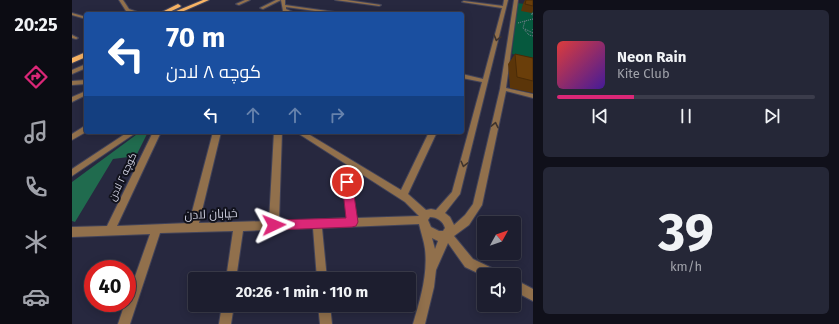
<!DOCTYPE html>
<html lang="en">
<head>
<meta charset="utf-8">
<style>
	body { margin:0; font-family:"Fira Sans",Cairo,sans-serif; background:#252737; color:#f1f3f6; height:100vh; display:flex; flex-direction:column; font-size:15px; white-space:nowrap }
	* { box-sizing:border-box; margin:0 }
	p { font-size:13px; color:#a0a2aa }
	.icon { flex:none; width:22px; height:22px; fill:none; stroke:currentColor; stroke-width:2; stroke-linecap:round; stroke-linejoin:round }
	.map { position:relative; flex:1; overflow:hidden }
	.drawer { display:flex; flex-direction:column; gap:10px; padding:10px; background:#10101a; width:306px }
	.drawer>* { flex:none }
	.hud { position:absolute; left:12px; top:12px; width:380px; height:122px; border-radius:4px; box-shadow:0 2px 10px #0003,0 0 0 1px #3b3c4b; background:#1a4fa0; color:#fff; overflow:hidden }
	.needle { width:26px; rotate:50deg }
	.fabs { position:absolute; left:405px; top:216px; display:grid; gap:8px }
	.fabs a { display:grid; place-items:center; width:44px; height:44px; border-radius:4px; background:#1d1e2f; box-shadow:0 2px 10px #0003,0 0 0 1px #3b3c4b; font-size:20px }
	.speed { position:absolute; left:12px; top:260px; display:flex; gap:8px; font-size:20px; font-weight:700; text-align:center }
	.speed>* { display:grid; place-content:center; width:52px; height:52px; border-radius:50%; background:#1d1e2f; box-shadow:0 2px 10px #0003,0 0 0 1px #3b3c4b; line-height:1 }
	.speed .limit { border:6px solid #d22; background:#fff; color:#111 }
	.pin { position:absolute; display:grid; place-items:center; width:34px; height:34px; color:#fff; margin:-17px; border:2px solid #fff; border-radius:50%; box-shadow:0 1px 4px #0007 }
	.me { position:absolute; width:44px; margin:-22px; rotate:88deg; stroke-linejoin:round; filter:drop-shadow(0 0 3px #0008) }
	.turn { display:flex; align-items:center; gap:14px; height:84px; padding:0 16px; font-size:18px }
	.turn .icon { width:52px; height:52px; stroke-width:2.5 }
	.turn b { display:block; font-size:28px; line-height:34px }
	.lanes { display:flex; align-items:center; height:38px; padding:0 16px; background:#0003; justify-content:center; gap:20px; direction:ltr }
	.lanes .off { opacity:.35 }
	.drawer .tile { flex:1; display:flex; flex-direction:column; justify-content:center; gap:6px; min-width:0; padding:0 14px; border-radius:6px; background:#252737 }
	.drawer .dial { align-items:center; gap:0 }
	.dial b { font-size:52px; line-height:1 }
	.song { display:flex; align-items:center; gap:12px }
	.cover { width:48px; height:48px; border-radius:6px; background:linear-gradient(135deg,hsl(0 70% 55%),hsl(260 70% 35%)) }
	.played { height:4px; border-radius:2px; background:linear-gradient(90deg,#db2777 30%,#3b3c4b 30%) }
	.keys { display:flex; justify-content:space-around; direction:ltr }
	.trip { position:absolute; left:116px; top:272px; width:228px; height:40px; border-radius:4px; background:#1d1e2f; box-shadow:0 2px 10px #0003,0 0 0 1px #3b3c4b; font-weight:700; line-height:40px; text-align:center }
	main { display:flex; flex:1; min-height:0 }
	.menu { display:flex; flex-direction:column; width:72px; justify-content:space-around; align-items:center; background:#0c0c13; color:#a0a2aa }
	.menu .icon { width:28px; height:28px }
	.menu .active { color:#db2777 }
	.menu b { font-size:18px; color:#f1f3f6 }
	.map>svg:first-child { display:block }
	.green { fill:#06593e }
	.forest { fill:#206b4e }
	.lines { fill:none; stroke-linecap:round; stroke-linejoin:round }
	.minor-casing { stroke:#424359; stroke-width:2 }
	.major-casing { stroke:#424359; stroke-width:2 }
	.path { stroke:#838497; stroke-width:1; stroke-dasharray:1 1; stroke-linecap:butt }
	.minor { fill:#91704c; fill-rule:evenodd }
	.major { fill:#f8b465; fill-rule:evenodd }
	.wall { fill:#5b3509 }
	.building { fill:#6a3e0a; stroke:#4a2b07 }
	.oneway { stroke:#3e332d }
	.route { fill:#db2777; stroke:#8e194d }
	.labels { text-anchor:middle; dominant-baseline:central; stroke-width:4; stroke-linejoin:round; paint-order:stroke }
	.street-label { font-size:10px; fill:#d1d2e2; stroke:#11121c }
	.near-street-label { font-size:12px; fill:#d1d2e2; stroke:#11121c }
</style>
</head>
<body>
<main>
<nav class="menu">
<b>20:25</b>
<svg class="icon active" aria-label="directions" viewBox="0 0 24 24"><path d="M12 3l9 9-9 9-9-9zM9 14v-3h6M13 9l2 2-2 2"/></svg>
<svg class="icon" aria-label="music" viewBox="0 0 24 24"><path d="M9 18V5l10-2v13"/><circle cx="6" cy="18" r="3"/><circle cx="16" cy="16" r="3"/></svg>
<svg class="icon" aria-label="phone" viewBox="0 0 24 24"><path d="M5 4h4l2 5-3 2q2 4 5 5l2-3 5 2v4C11 20 4 13 5 4z"/></svg>
<svg class="icon" aria-label="climate" viewBox="0 0 24 24"><path d="M12 3v18M4 7l16 10M4 17L20 7"/></svg>
<svg class="icon" aria-label="car" viewBox="0 0 24 24"><path d="M5 17H2v-5l4-1 3-4h7l3 4 3 1v5h-3M9 17h6M6 11h13"/><circle cx="7" cy="17" r="2"/><circle cx="17" cy="17" r="2"/></svg>
</nav>
<div class="map">
<svg width="461" height="324" viewBox="0 0 461 324">
	<rect width="100%" height="100%" fill="#27283f"/>
	<path class="green" d="M445 3 461 5V58L440 54Z"/>
	<path class="forest" d="M68 132H76L64 156 41 159 3 222 0 221V182Z"/>
	<g class="lines">
		<g class="minor-casing">
			<path id="minor" d="M47 0H51L57 9 71 14H64L54 11Z
				M173 0H178L167 5 164 4Z
				M204 0H209L191 9 188 8Z
				M209 0H213V5L277 14H265L214 7V9L225 14H219L211 11Z
				M263 0H275L309 5 307 6Z
				M432 0H436L388 194 373 213 378 217 382 225 393 215 401 204 428 89 442 0H446L434 88 461 94V98L434 91 410 205 397 225 382 236 401 259 426 271 427 275 412 276 393 267 376 243 364 270 362 287 353 324H341C348 300 356 275 353 249 352 241 349 233 347 224L250 228 255 279H245L241 228 171 231 164 279H154L161 231 88 233 58 324H46L53 303H55V299L78 234 0 237V227L35 226 81 132H89L45 226 117 223 141 132H149L127 223 197 221 202 132H210L207 221 275 218 269 168 270 166H276L277 168 284 218 347 216 333 202 224 132H233L329 190 357 132H365L336 194 354 210 359 209 364 210 380 192 410 82 390 78V74L411 79 430 8 390 2 392 1 431 6ZM358 217C365 217 371 221 373 228L371 231H367L359 227 356 220ZM360 238 366 241 363 249Z
				M0 13 14 17V19L0 15Z
				M0 35 6 38 4 39 0 38Z
				M14 64V68L0 74V70Z
				M14 80V84L0 85V81Z
				M14 91V95L0 102V97Z
				M11 127H14V132L0 140V134Z
				M56 132H65L0 176V169Z
				M442 279 461 289V301L442 291Z
				M150 305H162L159 324H147Z
				M246 305H258L260 324H248Z"/>
		</g>
		<g class="major-casing">
			<path id="major" d="M131 0H137L105 14H97Z
				M106 4 109 6 108 7 93 14H86Z
				M14 52V57L0 63V58Z"/>
		</g>
		<path class="path" d="M461 13 459 14 461 15
			M461 19 453 21 451 28 457 35 461 36
			M446 23 453 21
			M453 29 461 33
			M461 29V31"/>
		<use href="#minor" class="minor"/>
		<use href="#major" class="major"/>
	</g>
	<path class="wall" d="M453 0H461V11L460 13 449 11 451 4Z
		M443 54 461 58V93L438 88 436 64Z"/>
	<path class="building" d="M454 0H461V6L453 4Z
		M443 54 461 58V81L445 77Z"/>
	<defs><path id="oneway-chevron" d="M-2-3.5L2.5 0L-2 3.5" fill="none" stroke-width="1.6" stroke-linecap="round" stroke-linejoin="round"/></defs>
	<g class="oneway">
		<use href="#oneway-chevron" transform="translate(425 38) rotate(105)"/>
		<use href="#oneway-chevron" transform="translate(423 125) rotate(-78)"/>
		<use href="#oneway-chevron" transform="translate(392 164) rotate(104)"/>
	</g>
	<path class="route" d="M275 178 279 179 280 182 286 222 284 226 280 227 202 230 198 229 197 225 198 222 202 220 274 218 270 182 272 179Z"/>
	<g class="labels">
		<g class="street-label">
			<text transform="translate(51 177) rotate(-65)">کوچه ۲ لادن</text>
		</g>
		<g class="near-street-label">
			<text transform="translate(139 214) rotate(-2)">خیابان لادن</text>
		</g>
	</g>
</svg>
<div class="fabs">
<a><svg class="needle" viewBox="-14 -14 28 28"><path d="M0-13l5 13h-10z" fill="#e53935"/><path d="M0 13l5-13h-10z" fill="#a0a2aa"/></svg></a>
<a><svg class="icon" aria-label="sound" viewBox="0 0 24 24"><path d="M4 9h4l5-4v14l-5-4H4zM17 9q2 3 0 6"/></svg></a>
</div>
<div class="speed"><div class="limit">40</div></div>
<div class="pin" style="left:275px;top:182px;background:#d93025"><svg class="icon" aria-label="arrive" viewBox="0 0 24 24"><path d="M6 21V4h12l-3 4 3 4H6"/></svg></div>
<svg class="me" style="left:202px;top:225px" viewBox="-20 -20 40 40"><path d="M0-17L14 15 0 8-14 15z" fill="#db2777" stroke="#fff" stroke-width="4"/></svg>
<div class="trip">20:26 · 1 min · 110 m</div>
<div class="hud">
<div class="turn"><svg class="icon" aria-label="left" viewBox="0 0 24 24"><path d="M17 20v-9H6M10 6l-5 5 5 5"/></svg><div><b>70 m</b>کوچه ۸ لادن</div></div>
<div class="lanes"><svg class="icon" aria-label="left" viewBox="0 0 24 24"><path d="M17 20v-9H6M10 6l-5 5 5 5"/></svg><svg class="icon off" aria-label="ahead" viewBox="0 0 24 24"><path d="M12 20V5M6 11l6-6 6 6"/></svg><svg class="icon off" aria-label="ahead" viewBox="0 0 24 24"><path d="M12 20V5M6 11l6-6 6 6"/></svg><svg class="icon off" aria-label="right" viewBox="0 0 24 24"><path d="M7 20v-9h11M14 6l5 5-5 5"/></svg></div>
</div>
</div>
<section class="drawer">
<div class="tile">
<div class="song"><i class="cover"></i><div><b>Neon Rain</b><p>Kite Club</p></div></div>
<div class="played"></div>
<div class="keys"><svg class="icon" aria-label="previous" viewBox="0 0 24 24"><path d="M18 5L8 12l10 7zM5 5v14"/></svg><svg class="icon" aria-label="pause" viewBox="0 0 24 24"><path d="M8 5v14M16 5v14"/></svg><svg class="icon" aria-label="next" viewBox="0 0 24 24"><path d="M6 5l10 7-10 7zM19 5v14"/></svg></div>
</div>
<div class="tile dial"><b>39</b><p>km/h</p></div>
</section>
</main>
</body>
</html>
